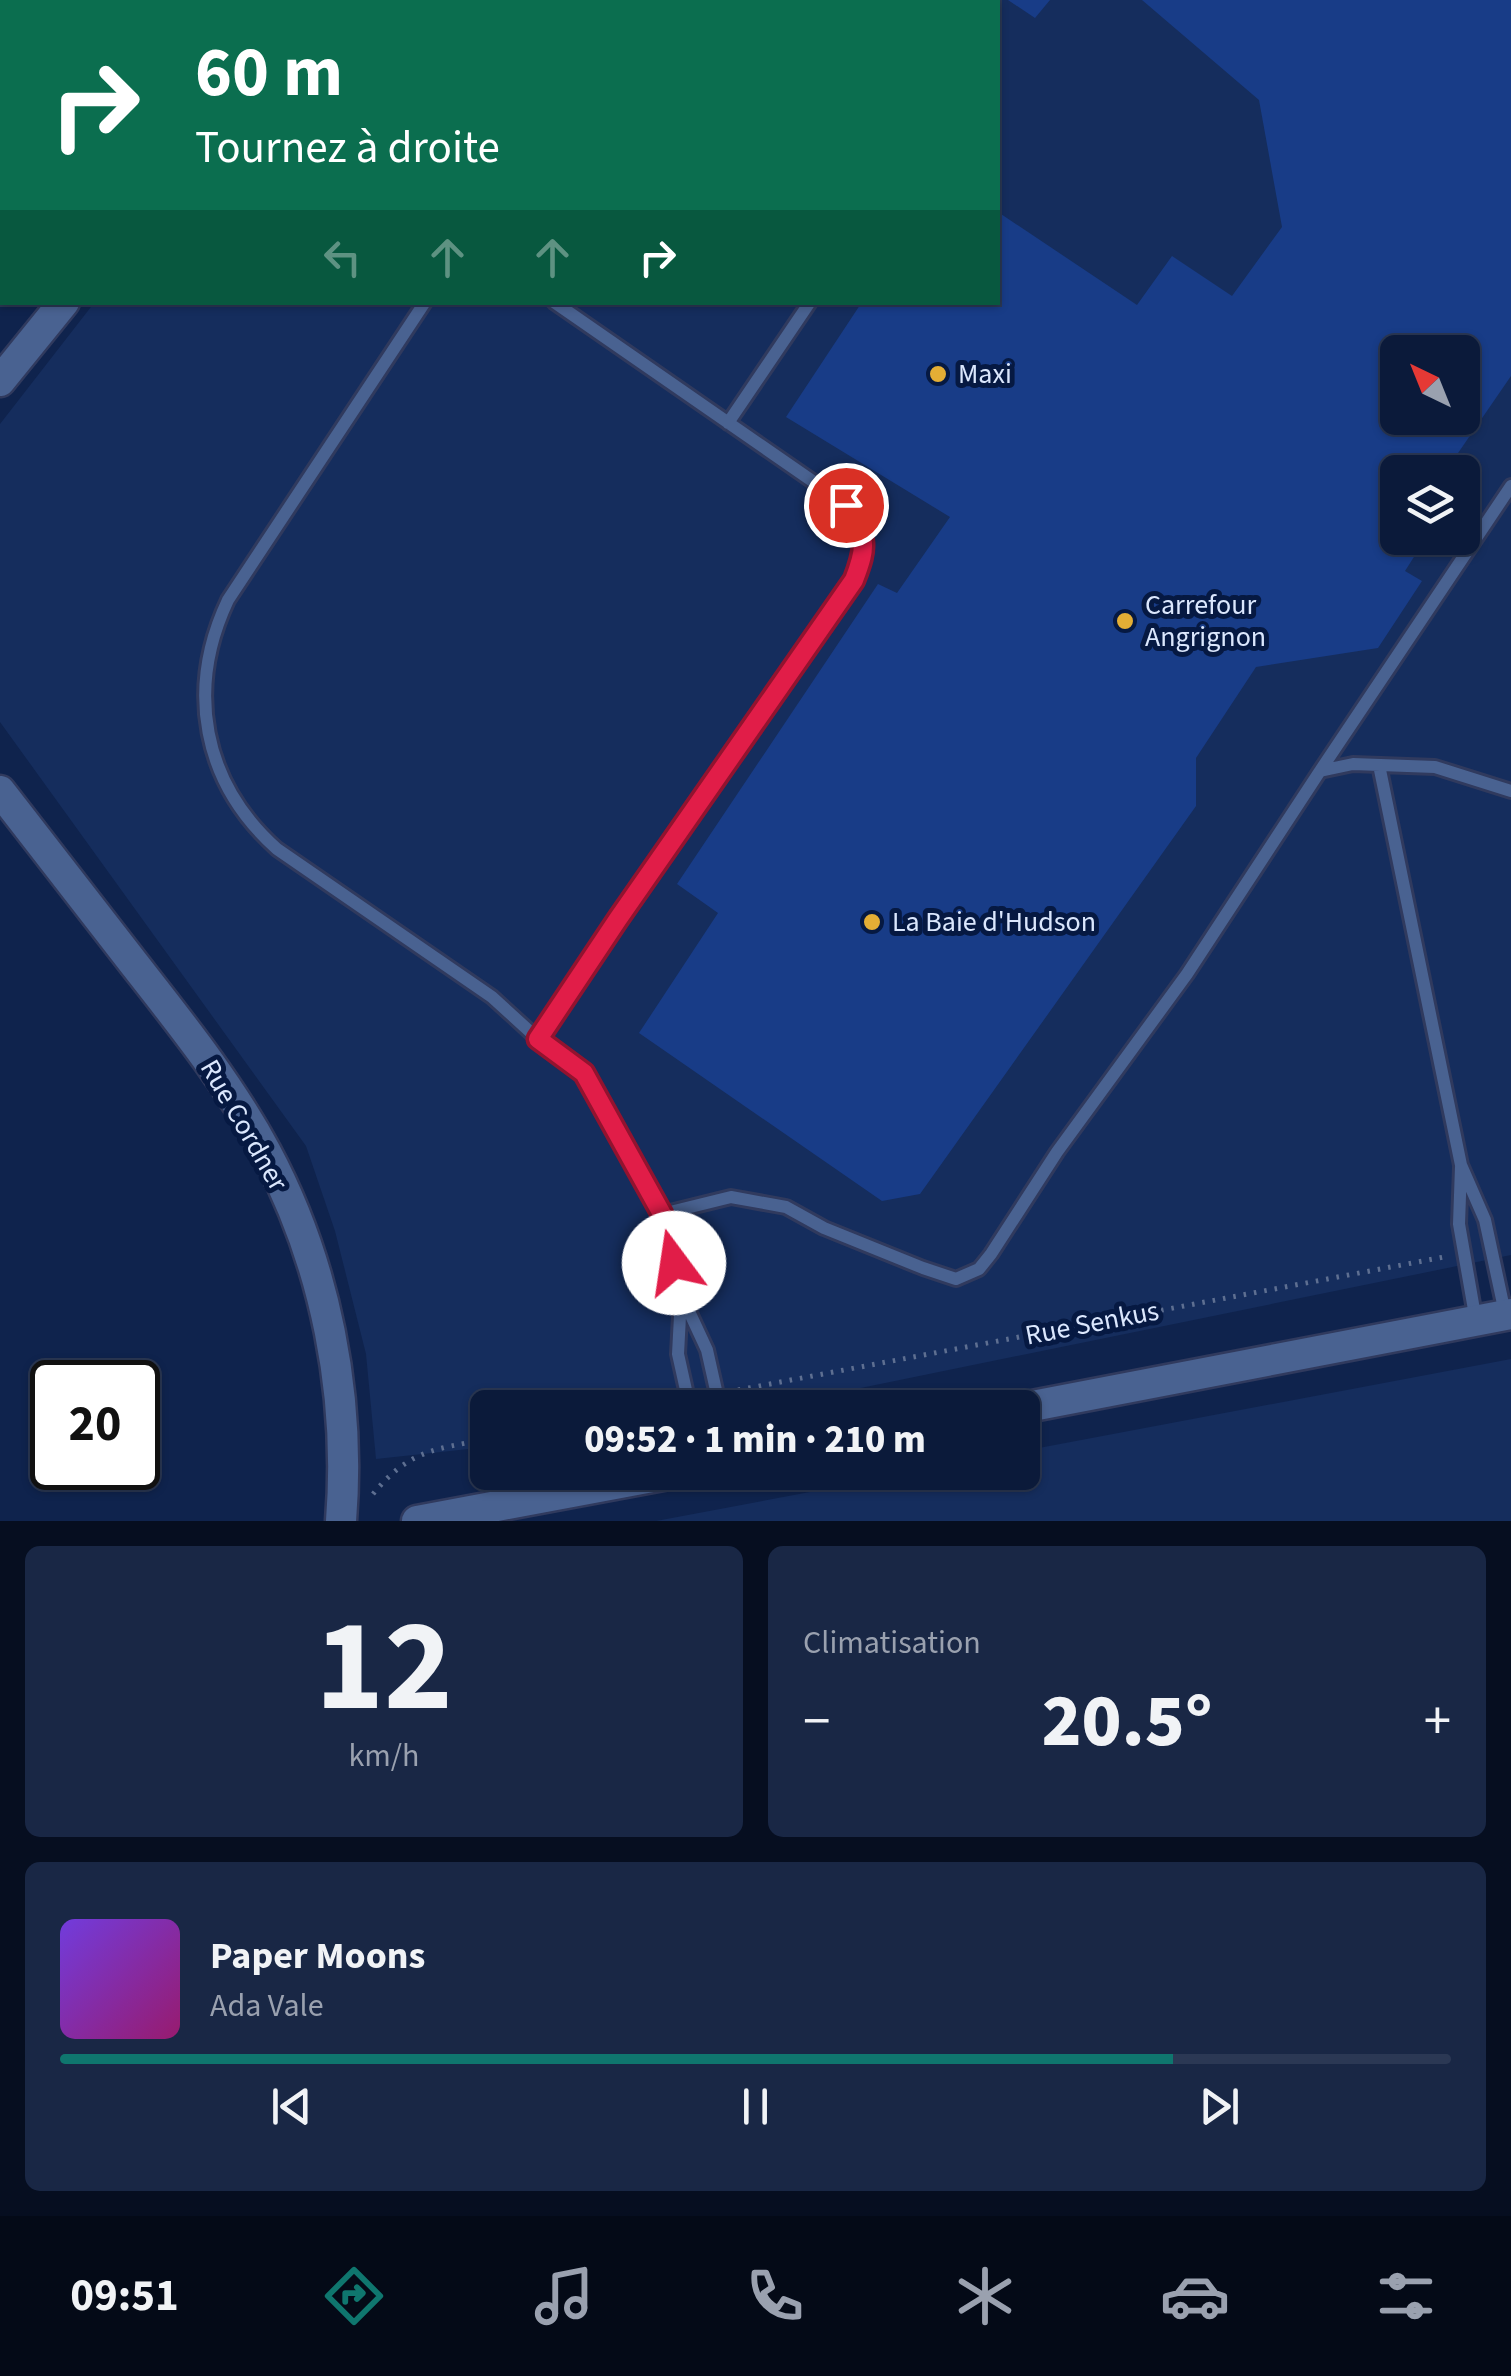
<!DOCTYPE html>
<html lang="fr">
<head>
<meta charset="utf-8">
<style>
	body { margin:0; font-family:"Source Sans 3",sans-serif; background:#192745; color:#f1f3f6; height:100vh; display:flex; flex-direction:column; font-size:38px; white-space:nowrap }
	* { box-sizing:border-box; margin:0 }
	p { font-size:32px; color:#9aa1af }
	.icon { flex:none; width:55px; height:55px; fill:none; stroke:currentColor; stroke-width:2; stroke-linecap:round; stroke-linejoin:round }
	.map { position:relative; height:1521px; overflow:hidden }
	.side { display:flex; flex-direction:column; gap:25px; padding:25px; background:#060e20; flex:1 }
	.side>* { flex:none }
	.hud { position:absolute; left:0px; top:0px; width:1000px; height:305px; box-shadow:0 2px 8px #0004,0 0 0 2px #2b3854; background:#0b6e4f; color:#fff; overflow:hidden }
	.needle { width:65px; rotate:317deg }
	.controls { position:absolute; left:1380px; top:335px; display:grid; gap:20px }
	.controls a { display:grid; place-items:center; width:100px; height:100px; border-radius:15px; background:#0b1a3a; box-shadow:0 2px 8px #0004,0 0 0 2px #2b3854; font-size:50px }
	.speed { position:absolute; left:30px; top:1360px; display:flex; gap:20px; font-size:50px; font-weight:700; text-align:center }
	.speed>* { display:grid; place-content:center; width:130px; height:130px; border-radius:50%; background:#0b1a3a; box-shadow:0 2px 8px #0004,0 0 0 2px #2b3854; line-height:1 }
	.speed .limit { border:5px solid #111; border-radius:15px; background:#fff; color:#111 }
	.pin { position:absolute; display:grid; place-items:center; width:85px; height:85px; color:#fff; margin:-42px; border:5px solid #fff; border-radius:50%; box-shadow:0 2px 10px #0007 }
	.me { position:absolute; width:110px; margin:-55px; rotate:346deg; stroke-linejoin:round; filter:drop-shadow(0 0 8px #0008) }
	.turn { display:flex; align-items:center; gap:35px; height:210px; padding:0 30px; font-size:45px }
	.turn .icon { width:130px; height:130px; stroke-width:2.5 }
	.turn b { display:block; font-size:70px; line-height:85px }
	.lanes { display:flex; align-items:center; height:95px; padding:0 30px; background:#0003; justify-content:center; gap:50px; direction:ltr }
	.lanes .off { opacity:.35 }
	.big { font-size:75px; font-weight:800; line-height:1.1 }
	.side .widget { flex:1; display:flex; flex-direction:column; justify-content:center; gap:15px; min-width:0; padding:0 35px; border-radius:15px; background:#192745 }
	.side .dial { align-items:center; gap:0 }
	.dial b { font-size:130px; line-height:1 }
	.song { display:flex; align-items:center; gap:30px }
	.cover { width:120px; height:120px; border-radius:15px; background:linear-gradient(135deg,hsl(260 70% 55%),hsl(320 70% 35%)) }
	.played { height:10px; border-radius:5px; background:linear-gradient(90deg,#0f766e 80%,#2b3854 80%) }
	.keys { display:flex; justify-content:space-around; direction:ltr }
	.heat { display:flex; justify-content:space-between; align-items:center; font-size:55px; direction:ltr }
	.side .tiles { flex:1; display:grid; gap:25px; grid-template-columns:1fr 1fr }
	.widget:last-child { grid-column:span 2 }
	.trip { position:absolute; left:470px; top:1390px; width:570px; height:100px; border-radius:15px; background:#0b1a3a; box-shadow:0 2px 8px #0004,0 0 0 2px #2b3854; font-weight:800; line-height:100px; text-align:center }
	.menu { display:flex; height:160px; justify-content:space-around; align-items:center; background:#040a17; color:#9aa1af }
	.menu .icon { width:70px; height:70px }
	.menu .selected { color:#0f766e }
	.menu b { font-size:45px; color:#f1f3f6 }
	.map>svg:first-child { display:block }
	.built { fill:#152d5d; fill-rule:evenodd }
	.building { fill:#183c87; fill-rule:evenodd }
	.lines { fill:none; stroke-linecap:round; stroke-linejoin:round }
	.service-casing { stroke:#303a5e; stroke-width:18 }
	.tertiary-casing { stroke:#303a5e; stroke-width:35 }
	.secondary-casing { stroke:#303a5e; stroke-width:35 }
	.path { stroke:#5e6f91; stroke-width:5; stroke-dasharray:2.5 8; stroke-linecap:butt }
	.service { stroke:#496291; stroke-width:12 }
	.tertiary { stroke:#496291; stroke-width:30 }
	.secondary { stroke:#496291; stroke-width:30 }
	.route-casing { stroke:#92132f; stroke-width:25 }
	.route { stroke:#e11d48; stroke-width:18 }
	.poi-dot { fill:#e4ae35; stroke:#061942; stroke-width:4 }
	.labels { text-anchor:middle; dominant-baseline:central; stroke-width:10; stroke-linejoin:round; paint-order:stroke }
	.poi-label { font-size:28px; fill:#dbe7fd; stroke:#061942; text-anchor:start }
	.street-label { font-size:28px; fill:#dbe7fd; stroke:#061942 }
</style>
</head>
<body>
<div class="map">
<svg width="1511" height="1521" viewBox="0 0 1511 1521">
	<rect width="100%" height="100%" fill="#0f234d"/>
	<path class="built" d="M316 0H1511V1255L768 1407 488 1408 487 1447 376 1459 366 1354 335 1231 306 1146 0 722V424L94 303 998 302V2H314ZM1398 352H1462V418H1398ZM1398 472H1462V538H1398Z
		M1511 1359V1521H656L911 1473 1022 1472 1023 1451Z"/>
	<path class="building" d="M1008 0H1050L1035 18Z
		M1142 0H1511V376L1445 472H1398V538H1426L1405 571 1422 581 1378 648 1256 667 1196 758V806L920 1194 882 1201 639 1033 718 913 677 884 878 584 897 593 950 517 786 417 862 302H998V212L1137 305 1172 256 1232 296 1282 227 1259 100ZM1398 352H1462V418H1398Z"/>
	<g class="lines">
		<g class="service-casing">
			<path id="service" d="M457 0 461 2
				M620 0 623 2
				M931 0 935 2
				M389 2 390 0
				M634 2 636 0
				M0 68H2
				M425 302 228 600C186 689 202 782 277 849L492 997 538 1039 584 1073 662 1214 681 1294 707 1350 720 1408
				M728 423 810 302
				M1379 765 1461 1165 1485 1220 1505 1313
				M1320 771 1511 486
				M538 1039 618 919 854 581C868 544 866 538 847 505L554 302
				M1461 1167 1459 1224 1476 1321
				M662 1214 731 1197 786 1207 824 1228 923 1268 956 1279 979 1269 991 1254 1057 1152 1187 974 1320 771 1353 764 1435 767 1511 791
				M681 1297 678 1354 690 1408"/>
		</g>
		<g class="tertiary-casing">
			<path id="tertiary" d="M0 791C45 849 90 907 135 965 182 1025 230 1085 266 1152 326 1264 351 1396 341 1521
				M1022 1408 1511 1314
				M417 1521 679 1472"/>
		</g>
		<g class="secondary-casing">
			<path id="secondary" d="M188 2 190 0
				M269 2 271 0
				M0 273 2 270
				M0 381 64 302"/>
		</g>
		<path class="path" d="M738 1390 1444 1257
			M652 1408 668 1404
			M373 1494C409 1450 435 1449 488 1439"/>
		<use href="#service" class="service"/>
		<use href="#tertiary" class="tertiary"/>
		<use href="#secondary" class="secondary"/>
	</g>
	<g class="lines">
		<g class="route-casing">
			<path id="route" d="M674 1263 662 1214 584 1073 538 1039 618 919 854 580C868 544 866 538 846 505"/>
		</g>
		<use href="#route" class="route"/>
	</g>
	<g class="poi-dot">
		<circle cx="938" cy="374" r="10"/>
		<circle cx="1125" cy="621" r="10"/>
		<circle cx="872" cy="922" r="10"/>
	</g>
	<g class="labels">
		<g class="poi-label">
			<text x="958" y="374">Maxi</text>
			<text x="1145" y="605">Carrefour<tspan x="1145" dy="32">Angrignon</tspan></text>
			<text x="892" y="922">La Baie d'Hudson</text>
		</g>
		<g class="street-label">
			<text transform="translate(244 1125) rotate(60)">Rue Cordner</text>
			<text transform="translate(1092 1323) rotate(-11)">Rue Senkus</text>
		</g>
	</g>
</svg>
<div class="controls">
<a><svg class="needle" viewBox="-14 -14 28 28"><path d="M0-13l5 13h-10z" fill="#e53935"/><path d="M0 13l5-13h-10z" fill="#9aa1af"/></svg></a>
<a><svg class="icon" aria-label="layers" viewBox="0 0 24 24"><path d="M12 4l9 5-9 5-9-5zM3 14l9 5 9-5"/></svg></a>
</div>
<div class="speed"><div class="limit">20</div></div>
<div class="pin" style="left:846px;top:505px;background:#d93025"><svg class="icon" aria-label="arrive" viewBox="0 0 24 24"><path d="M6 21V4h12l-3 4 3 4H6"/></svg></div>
<svg class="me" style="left:674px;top:1263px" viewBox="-20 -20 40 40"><circle r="19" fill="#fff"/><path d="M0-13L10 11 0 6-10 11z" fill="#e11d48"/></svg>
<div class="trip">09:52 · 1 min · 210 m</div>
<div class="hud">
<div class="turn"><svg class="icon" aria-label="right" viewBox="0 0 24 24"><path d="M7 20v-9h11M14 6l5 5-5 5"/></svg><div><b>60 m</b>Tournez à droite</div></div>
<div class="lanes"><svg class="icon off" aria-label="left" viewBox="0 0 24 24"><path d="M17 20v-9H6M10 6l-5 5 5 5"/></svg><svg class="icon off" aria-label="ahead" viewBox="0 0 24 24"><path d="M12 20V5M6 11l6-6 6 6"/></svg><svg class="icon off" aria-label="ahead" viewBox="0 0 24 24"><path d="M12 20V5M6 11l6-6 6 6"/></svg><svg class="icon" aria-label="right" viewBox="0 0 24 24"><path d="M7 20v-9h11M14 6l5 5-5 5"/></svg></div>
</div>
</div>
<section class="side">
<div class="tiles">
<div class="widget dial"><b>12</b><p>km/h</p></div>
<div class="widget"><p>Climatisation</p>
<div class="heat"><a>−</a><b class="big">20.5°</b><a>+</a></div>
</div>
<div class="widget">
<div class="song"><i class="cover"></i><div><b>Paper Moons</b><p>Ada Vale</p></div></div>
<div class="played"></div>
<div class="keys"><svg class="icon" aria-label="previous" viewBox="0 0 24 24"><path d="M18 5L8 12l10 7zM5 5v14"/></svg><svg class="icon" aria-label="pause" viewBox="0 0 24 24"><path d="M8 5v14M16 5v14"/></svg><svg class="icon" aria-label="next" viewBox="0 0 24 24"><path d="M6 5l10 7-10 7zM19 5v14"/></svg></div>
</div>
</div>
</section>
<nav class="menu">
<b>09:51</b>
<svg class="icon selected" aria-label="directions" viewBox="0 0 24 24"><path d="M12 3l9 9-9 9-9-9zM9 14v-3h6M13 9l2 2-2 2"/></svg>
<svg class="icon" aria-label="music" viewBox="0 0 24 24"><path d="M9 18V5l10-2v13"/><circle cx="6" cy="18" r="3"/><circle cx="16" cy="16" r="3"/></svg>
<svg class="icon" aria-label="phone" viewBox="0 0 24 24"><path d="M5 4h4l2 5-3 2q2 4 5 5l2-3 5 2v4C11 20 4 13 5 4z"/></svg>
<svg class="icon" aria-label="climate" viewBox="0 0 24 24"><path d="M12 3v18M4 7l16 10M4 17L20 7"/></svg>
<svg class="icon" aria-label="car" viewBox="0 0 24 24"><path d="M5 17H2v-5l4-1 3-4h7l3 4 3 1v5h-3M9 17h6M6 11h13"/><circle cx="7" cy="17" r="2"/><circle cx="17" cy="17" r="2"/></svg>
<svg class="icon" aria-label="filters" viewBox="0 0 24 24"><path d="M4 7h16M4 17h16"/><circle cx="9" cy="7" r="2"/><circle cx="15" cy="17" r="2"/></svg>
</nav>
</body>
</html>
